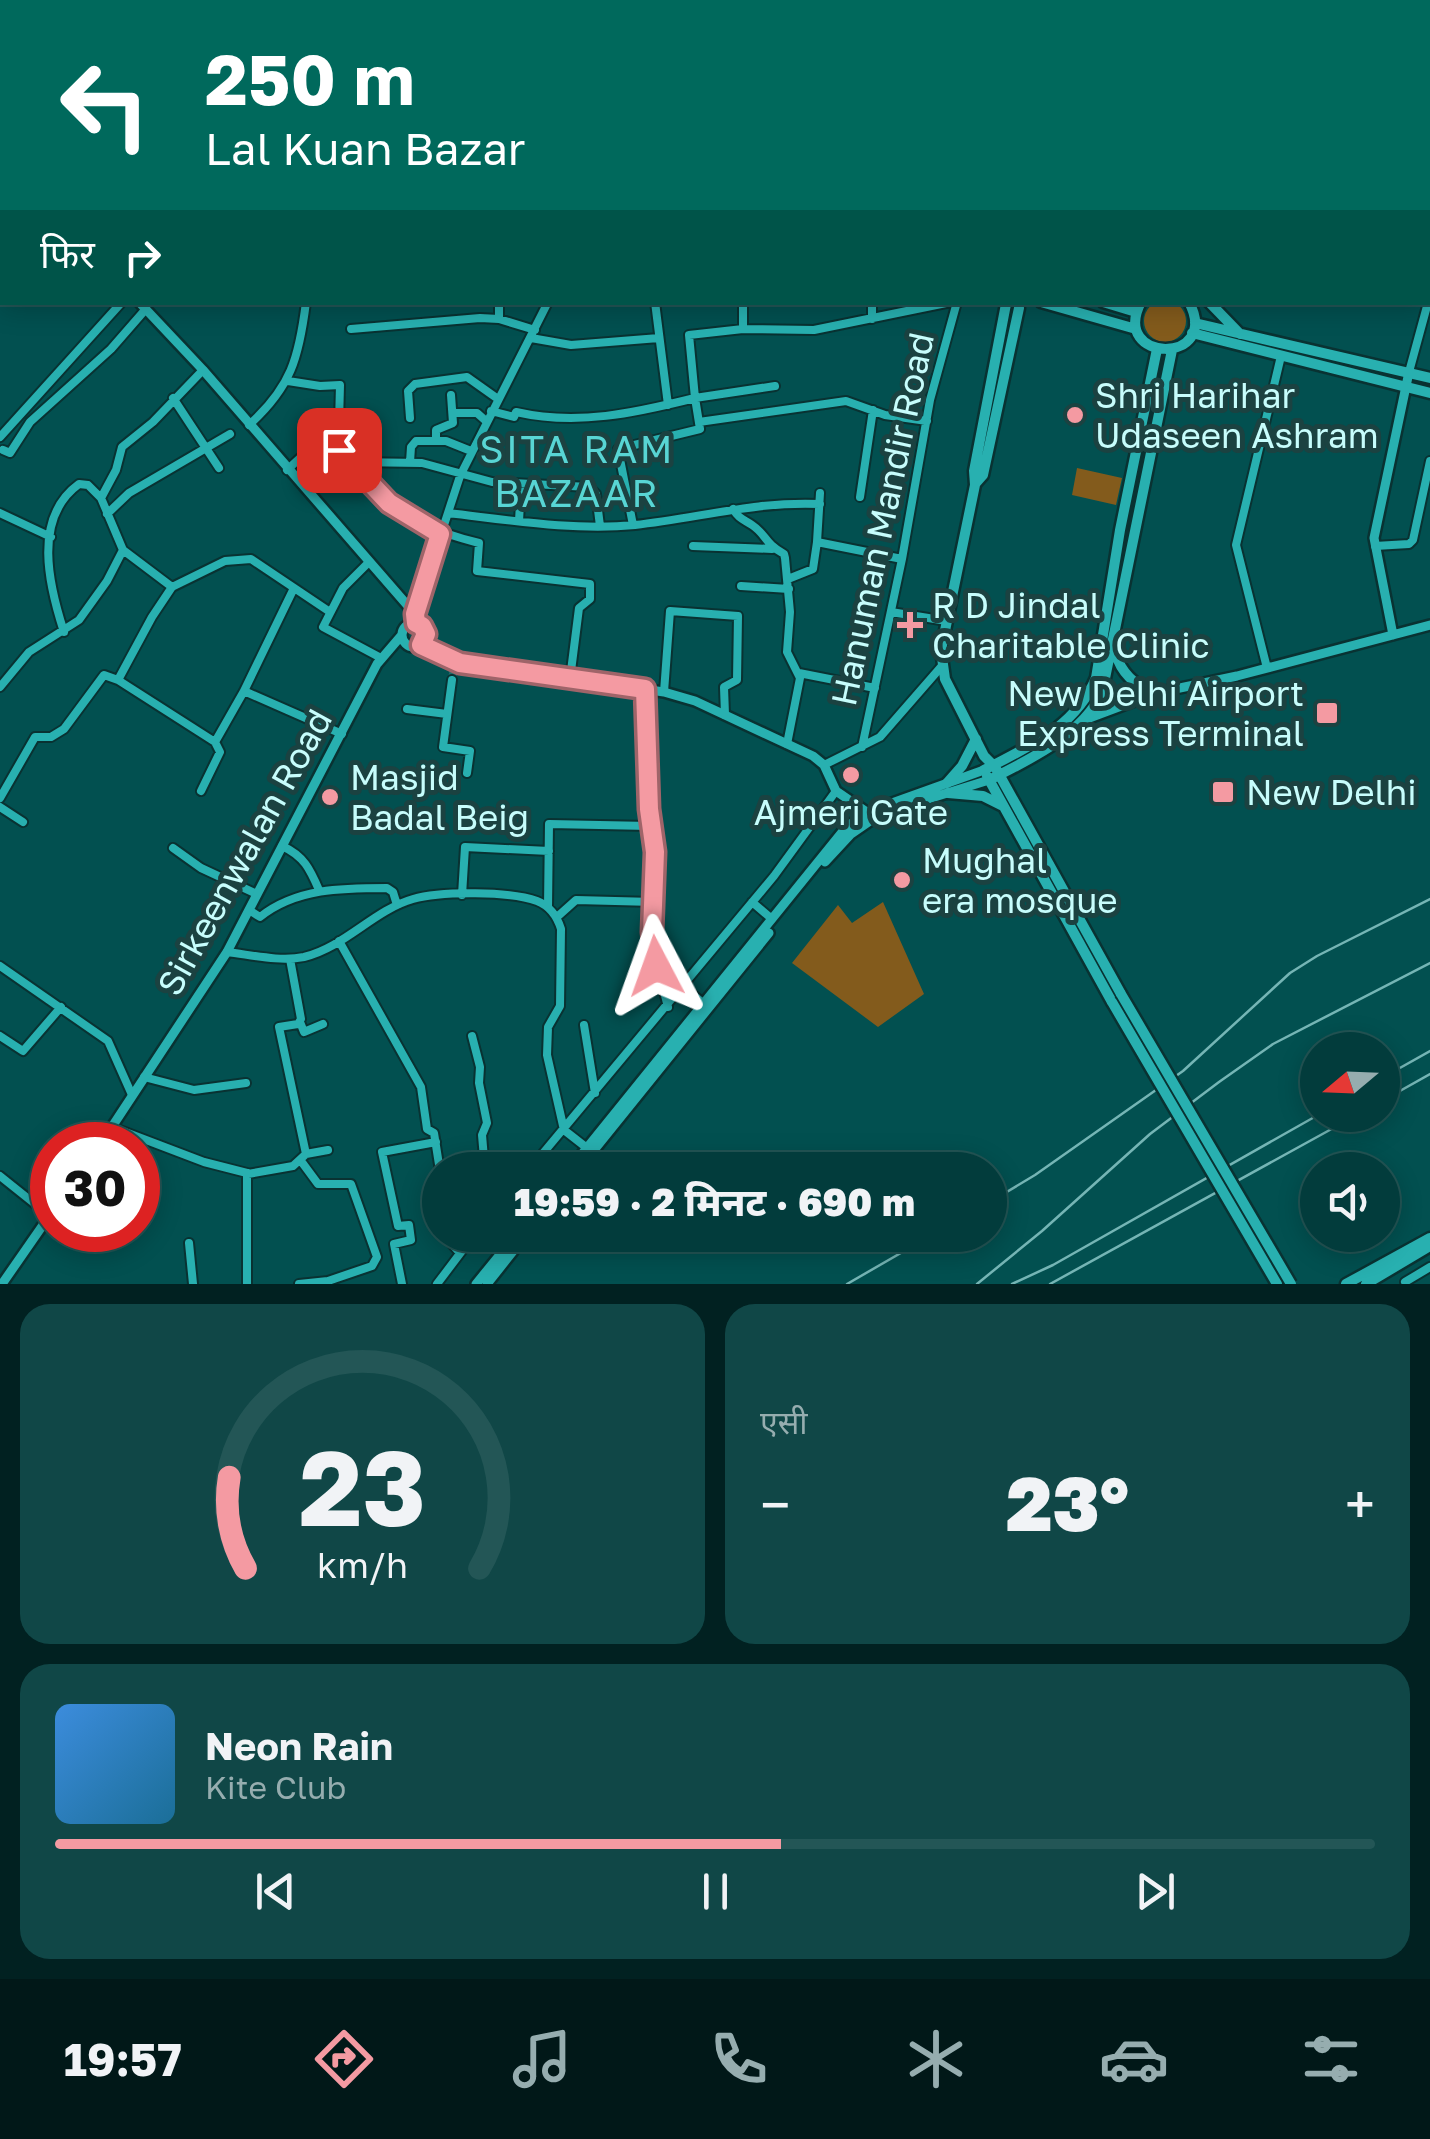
<!DOCTYPE html>
<html lang="hi">
<head>
<meta charset="utf-8">
<style>
	body { margin:0; font-family:"Golos Text","Noto Sans Devanagari",sans-serif; background:#104747; color:#f1f3f6; height:100vh; display:flex; flex-direction:column; font-size:38px; white-space:nowrap }
	* { box-sizing:border-box; margin:0 }
	p { font-size:32px; color:#96adaf }
	.icon { flex:none; width:55px; height:55px; fill:none; stroke:currentColor; stroke-width:2; stroke-linecap:round; stroke-linejoin:round }
	.map { position:relative; height:1284px; overflow:hidden }
	.sheet { display:flex; flex-direction:column; gap:20px; padding:20px; background:#012121; flex:1 }
	.sheet>* { flex:none }
	.hud { position:absolute; left:0px; top:0px; width:1430px; height:305px; box-shadow:0 5px 25px #0003,0 0 0 2px #235656; background:#00695c; color:#fff; overflow:hidden }
	.needle { width:65px; rotate:251deg }
	.controls { position:absolute; left:1300px; top:1032px; display:grid; gap:20px }
	.controls a { display:grid; place-items:center; width:100px; height:100px; border-radius:50%; background:#023c3c; box-shadow:0 5px 25px #0003,0 0 0 2px #235656; font-size:50px }
	.speed { position:absolute; left:30px; top:1122px; display:flex; gap:20px; font-size:50px; font-weight:700; text-align:center }
	.speed>* { display:grid; place-content:center; width:130px; height:130px; border-radius:50%; background:#023c3c; box-shadow:0 5px 25px #0003,0 0 0 2px #235656; line-height:1 }
	.speed .limit { border:15px solid #d22; background:#fff; color:#111 }
	.pin { position:absolute; display:grid; place-items:center; width:85px; height:85px; color:#fff; margin:-42px; border-radius:20px; box-shadow:0 5px 15px #0006 }
	.me { position:absolute; width:110px; margin:-55px; rotate:356deg; stroke-linejoin:round; filter:drop-shadow(0 0 8px #0008) }
	.turn { display:flex; align-items:center; gap:35px; height:210px; padding:0 40px; font-size:45px }
	.turn .icon { width:130px; height:130px; stroke-width:2.5 }
	.turn b { display:block; font-size:70px; line-height:85px }
	.then { display:flex; align-items:center; height:95px; padding:0 40px; background:#0003; gap:20px; font-size:38px }
	.big { font-size:75px; font-weight:800; line-height:1.1 }
	.sheet .widget { flex:1; display:flex; flex-direction:column; justify-content:center; gap:15px; min-width:0; padding:0 35px; border-radius:30px; background:#104747 }
	.sheet .dial { align-items:center; gap:0 }
	.dial svg { height:260px; overflow:visible; fill:none; stroke:#235656; stroke-width:7; stroke-linecap:round; text-anchor:middle }
	.dial text { fill:#f1f3f6; stroke:none }
	.song { display:flex; align-items:center; gap:30px }
	.cover { width:120px; height:120px; border-radius:15px; background:linear-gradient(135deg,hsl(210 70% 55%),hsl(200 70% 35%)) }
	.played { height:10px; border-radius:5px; background:linear-gradient(90deg,#f49aa2 55%,#235656 55%) }
	.keys { display:flex; justify-content:space-around; direction:ltr }
	.heat { display:flex; justify-content:space-between; align-items:center; font-size:55px; direction:ltr }
	.sheet .tiles { flex:1; display:grid; gap:20px; grid-template-columns:1fr 1fr }
	.widget:last-child { grid-column:span 2 }
	.trip { position:absolute; left:422px; top:1152px; width:585px; height:100px; border-radius:50px; background:#023c3c; box-shadow:0 5px 25px #0003,0 0 0 2px #235656; font-weight:800; line-height:100px; text-align:center }
	.dock { display:flex; height:160px; justify-content:space-around; align-items:center; background:#011818; color:#96adaf }
	.dock .icon { width:70px; height:70px }
	.dock .active { color:#f49aa2 }
	.dock b { font-size:45px; color:#f1f3f6 }
	.map>svg:first-child { display:block }
	.green { fill:#835b1c }
	.lines { fill:none; stroke-linecap:round; stroke-linejoin:round }
	.minor-tunnel { stroke:#206a6a; stroke-width:8; stroke-dasharray:8 4; stroke-linecap:butt }
	.minor-casing { stroke:#093232; stroke-width:12 }
	.tertiary-casing { stroke:#093232; stroke-width:14 }
	.secondary-casing { stroke:#093232; stroke-width:15 }
	.minor { stroke:#28b0b0; stroke-width:8 }
	.tertiary { stroke:#28b0b0; stroke-width:9 }
	.secondary { stroke:#28b0b0; stroke-width:10 }
	.rail { stroke:#75b5b5; stroke-width:2.5 }
	.secondary-bridge-casing { stroke:#093232; stroke-width:15; stroke-linecap:butt }
	.secondary-bridge { stroke:#28b0b0; stroke-width:10 }
	.route-casing { stroke:#9f6469; stroke-width:25 }
	.route { stroke:#f49aa2; stroke-width:18 }
	.poi-dot { fill:#f49aa2; stroke:#1b4241; stroke-width:4 }
	.labels { text-anchor:middle; dominant-baseline:central; stroke-width:10; stroke-linejoin:round; paint-order:stroke }
	.poi-label { font-size:35px; fill:#c7fdfc; stroke:#1b4241; text-anchor:start }
	.street-label { font-size:35px; fill:#c7fdfc; stroke:#1b4241 }
	.neighbourhood-label { font-size:38px; letter-spacing:2.5px; fill:#58d5d4; stroke:#1b4241 }
</style>
</head>
<body>
<div class="map">
<svg width="1430" height="1284" viewBox="0 0 1430 1284">
	<rect width="100%" height="100%" fill="#025050"/>
	<path class="green" d="M1144 321a21 21 0 1 1 42 0a21 21 0 1 1-42 0Z
		M1077 468 1122 478 1116 505 1072 495Z
		M883 902 924 994 878 1027 792 963 838 905 852 923Z"/>
	<g class="lines">
		<path class="minor-tunnel" d="M452 680 454 667"/>
		<g class="minor-casing">
			<path id="minor" d="M214 0 224 2
				M820 0 821 2
				M907 0 908 2
				M999 0V2
				M321 2V0
				M444 2V0
				M668 2 670 0
				M692 2V0
				M0 171 2 173
				M0 215 2 214
				M0 249H2
				M499 302V319
				M655 302 668 405
				M872 302V319
				M351 329 480 318 499 319 535 330
				M743 329V302
				M531 338 571 345 659 338
				M1409 372 1430 295
				M288 381 320 386 340 385 339 423 331 442
				M775 386 695 398 689 335 743 329 814 330 951 302
				M173 398 219 468
				M491 411 514 417 516 412C577 426 635 413 695 398L700 429 618 449 633 525
				M453 413H477L486 421
				M410 418 408 391 415 384 467 377 498 399
				M699 422 846 401 885 415 927 421
				M249 425C291 387 299 358 306 302
				M0 437 122 302
				M436 440V430L453 423 451 395
				M3 450 10 453 30 422 111 349 145 310
				M352 462 422 463 492 482 589 487 596 494 600 526
				M410 462 411 447 416 441H446L471 451
				M287 470 323 437C344 450 356 471 373 489 402 519 439 533 479 543L477 571 590 584V599L579 608 570 679
				M820 493 817 542 902 559
				M860 497 873 410
				M733 509C739 519 743 519 752 525 766 534 764 543 784 554L785 558 790 612 787 652 800 678 787 744
				M0 513 51 537
				M448 513C509 520 574 531 635 525 699 518 756 501 820 504
				M107 514 129 493 230 434
				M519 521 521 485
				M693 546 772 549
				M1375 546 1409 544 1413 540 1430 461
				M123 550 172 587
				M369 562 343 588 323 627 381 658
				M788 579 813 569 817 542
				M741 586 789 589
				M891 612 947 621
				M415 614 460 476 548 302
				M64 632C49 586 32 518 79 484L88 485 101 498
				M1267 668 1236 545 1281 356
				M799 673 875 688
				M118 680 152 617 172 587 225 561 251 559 330 612
				M452 680 443 747 470 751 467 773
				M0 687 29 652 79 620 107 581 123 550 101 498 116 470 122 447 153 422 203 370
				M645 689 649 809 655 852 653 950 668 1007
				M244 691 342 734
				M664 692 670 611 738 616 737 680 724 687 725 715
				M407 709 447 714
				M862 747 902 559 930 400 957 302
				M824 765 880 737 941 667
				M201 791 220 752 215 742
				M0 798 35 737H51L64 729 104 675 118 680 215 742 244 691 294 588
				M0 807 23 822
				M282 846C304 856 310 869 319 890
				M173 848 201 868 257 894
				M462 895 465 847 549 851
				M752 902 772 919
				M548 907 549 824 650 826
				M249 910 260 917C296 888 343 888 387 888L393 892 397 905
				M557 917 576 900 654 902
				M339 941 421 1087 427 1129 434 1133 440 1171
				M227 952C252 955 280 962 304 957 345 947 374 910 413 899 440 891 511 891 537 901 550 906 557 916 561 929L560 1006 548 1027 547 1055 564 1130 587 1148
				M290 959 301 1019 298 1024 279 1027 306 1154
				M0 966 108 1041 132 1095
				M684 987 704 1004
				M300 1022 304 1032 323 1024
				M584 1025 595 1093
				M0 1036 23 1051 61 1007
				M472 1036 480 1067 479 1083 487 1123 482 1135 485 1170
				M144 1077 194 1090 246 1083
				M112 1127 204 1162 247 1173V1284
				M529 1170 774 876 836 791
				M248 1174 293 1166 306 1154 328 1150
				M0 1176 50 1216
				M449 1235 451 1243 460 1253
				M189 1243 193 1284
				M1405 1282 1430 1267
				M299 1284 328 1281 372 1266 377 1257 351 1184H318L301 1161
				M402 1284 394 1244 411 1240 409 1225 398 1226 382 1152 436 1142
				M437 1284 474 1235"/>
		</g>
		<g class="tertiary-casing">
			<path id="tertiary" d="M133 0V2
				M0 100 2 99
				M139 302 203 370 415 614 417 623
				M402 635a12 12 0 1 1 24 0a12 12 0 1 1-24 0Z
				M1393 635 1374 538 1409 372
				M421 645 460 663 664 692 695 701 813 756 824 765 836 791 871 815
				M1084 720 1156 693 1237 676 1430 625
				M825 862 851 834 880 814 989 780
				M100 1145 227 952 377 664 401 636
				M569 1170 847 826 878 808 984 770
				M578 1170 769 933
				M2 1284 52 1212
				M476 1284 516 1235
				M487 1284 526 1235"/>
		</g>
		<g class="secondary-casing">
			<path id="secondary" d="M1036 2V0
				M1227 2V0
				M1242 2 1243 0
				M1041 302 1136 329
				M1103 302 1136 312
				M1141 302C1109 364 1222 365 1189 302
				M1209 302 1240 334
				M1006 304 974 471 975 485 941 650 945 679 984 756 995 767 1121 994
				M1195 323 1430 378
				M1192 333 1430 393
				M975 484 983 475 1019 308
				M1115 652C1121 673 1134 686 1156 693
				M984 770C1029 746 1075 728 1096 678L1120 530 1157 349
				M987 776 1112 1002
				M989 780C1029 760 1082 735 1102 693L1172 350
				M947 783 962 766 976 739
				M948 793 983 796 1001 805
				M1346 1284 1430 1238
				M1366 1284 1430 1246"/>
		</g>
		<use href="#minor" class="minor"/>
		<use href="#tertiary" class="tertiary"/>
		<use href="#secondary" class="secondary"/>
		<path class="rail" d="M1382 1078 1430 1051
			M1382 1101 1430 1074
			M990 1202 1035 1175 1183 1071 1290 973 1317 956 1430 899
			M847 1284 932 1235
			M977 1284 1042 1231 1150 1134 1219 1082 1273 1044 1430 963
			M1012 1284 1053 1265 1318 1115
			M1050 1284 1357 1115"/>
		<g class="secondary-bridge-casing">
			<path id="secondary-bridge" d="M1121 994 1291 1284
				M1112 1002 1277 1284"/>
		</g>
		<use href="#secondary-bridge" class="secondary-bridge"/>
	</g>
	<g class="lines">
		<g class="route-casing">
			<path id="route" d="M339 450 389 503 440 534 415 614 416 623 422 626 426 634 421 645 460 663 645 689 649 809 655 852 652 932 656 966"/>
		</g>
		<use href="#route" class="route"/>
	</g>
	<g class="poi-dot">
		<circle cx="1075" cy="415" r="10"/>
		<path d="M905 610h10v10h10v10h-10v10h-10v-10h-10v-10h10z"/>
		<rect x="1315" y="701" width="24" height="24" rx="5"/>
		<circle cx="851" cy="775" r="10"/>
		<rect x="1211" y="780" width="24" height="24" rx="5"/>
		<circle cx="330" cy="797" r="10"/>
		<circle cx="902" cy="880" r="10"/>
	</g>
	<g class="labels">
		<g class="poi-label">
			<text x="1095" y="395">Shri Harihar<tspan x="1095" dy="40">Udaseen Ashram</tspan></text>
			<text x="932" y="605">R D Jindal<tspan x="932" dy="40">Charitable Clinic</tspan></text>
			<text x="1304" y="693" text-anchor="end">New Delhi Airport<tspan x="1304" dy="40">Express Terminal</tspan></text>
			<text x="350" y="777">Masjid<tspan x="350" dy="40">Badal Beig</tspan></text>
			<text x="1246" y="792">New Delhi</text>
			<text x="851" y="812" text-anchor="middle">Ajmeri Gate</text>
			<text x="922" y="860">Mughal<tspan x="922" dy="40">era mosque</tspan></text>
		</g>
		<g class="street-label">
			<text transform="translate(882 519) rotate(-78)">Hanuman Mandir Road</text>
			<text transform="translate(244 852) rotate(-61)">Sirkeenwalan Road</text>
		</g>
		<g class="neighbourhood-label">
			<text x="577" y="448">SITA RAM<tspan x="577" dy="44">BAZAAR</tspan></text>
		</g>
	</g>
</svg>
<div class="controls">
<a><svg class="needle" viewBox="-14 -14 28 28"><path d="M0-13l5 13h-10z" fill="#e53935"/><path d="M0 13l5-13h-10z" fill="#96adaf"/></svg></a>
<a><svg class="icon" aria-label="sound" viewBox="0 0 24 24"><path d="M4 9h4l5-4v14l-5-4H4zM17 9q2 3 0 6"/></svg></a>
</div>
<div class="speed"><div class="limit">30</div></div>
<div class="pin" style="left:339px;top:450px;background:#d93025"><svg class="icon" aria-label="arrive" viewBox="0 0 24 24"><path d="M6 21V4h12l-3 4 3 4H6"/></svg></div>
<svg class="me" style="left:656px;top:966px" viewBox="-20 -20 40 40"><path d="M0-17L14 15 0 8-14 15z" fill="#f49aa2" stroke="#fff" stroke-width="4"/></svg>
<div class="trip">19:59 · 2 मिनट · 690 m</div>
<div class="hud">
<div class="turn"><svg class="icon" aria-label="left" viewBox="0 0 24 24"><path d="M17 20v-9H6M10 6l-5 5 5 5"/></svg><div><b>250 m</b>Lal Kuan Bazar</div></div>
<div class="then">फिर<svg class="icon" aria-label="right" viewBox="0 0 24 24"><path d="M7 20v-9h11M14 6l5 5-5 5"/></svg></div>
</div>
</div>
<section class="sheet">
<div class="tiles">
<div class="widget dial"><svg viewBox="0 0 100 80">
<path d="M14 69A42 42 0 1 1 86 69"/>
<path d="M14 69A42 42 0 0 1 9 41" stroke="#f49aa2"/>
<text x="50" y="56" font-size="32" font-weight="700">23</text>
<text x="50" y="72" font-size="11">km/h</text>
</svg></div>
<div class="widget"><p>एसी</p>
<div class="heat"><a>−</a><b class="big">23°</b><a>+</a></div>
</div>
<div class="widget">
<div class="song"><i class="cover"></i><div><b>Neon Rain</b><p>Kite Club</p></div></div>
<div class="played"></div>
<div class="keys"><svg class="icon" aria-label="previous" viewBox="0 0 24 24"><path d="M18 5L8 12l10 7zM5 5v14"/></svg><svg class="icon" aria-label="pause" viewBox="0 0 24 24"><path d="M8 5v14M16 5v14"/></svg><svg class="icon" aria-label="next" viewBox="0 0 24 24"><path d="M6 5l10 7-10 7zM19 5v14"/></svg></div>
</div>
</div>
</section>
<nav class="dock">
<b>19:57</b>
<svg class="icon active" aria-label="directions" viewBox="0 0 24 24"><path d="M12 3l9 9-9 9-9-9zM9 14v-3h6M13 9l2 2-2 2"/></svg>
<svg class="icon" aria-label="music" viewBox="0 0 24 24"><path d="M9 18V5l10-2v13"/><circle cx="6" cy="18" r="3"/><circle cx="16" cy="16" r="3"/></svg>
<svg class="icon" aria-label="phone" viewBox="0 0 24 24"><path d="M5 4h4l2 5-3 2q2 4 5 5l2-3 5 2v4C11 20 4 13 5 4z"/></svg>
<svg class="icon" aria-label="climate" viewBox="0 0 24 24"><path d="M12 3v18M4 7l16 10M4 17L20 7"/></svg>
<svg class="icon" aria-label="car" viewBox="0 0 24 24"><path d="M5 17H2v-5l4-1 3-4h7l3 4 3 1v5h-3M9 17h6M6 11h13"/><circle cx="7" cy="17" r="2"/><circle cx="17" cy="17" r="2"/></svg>
<svg class="icon" aria-label="filters" viewBox="0 0 24 24"><path d="M4 7h16M4 17h16"/><circle cx="9" cy="7" r="2"/><circle cx="15" cy="17" r="2"/></svg>
</nav>
</body>
</html>
